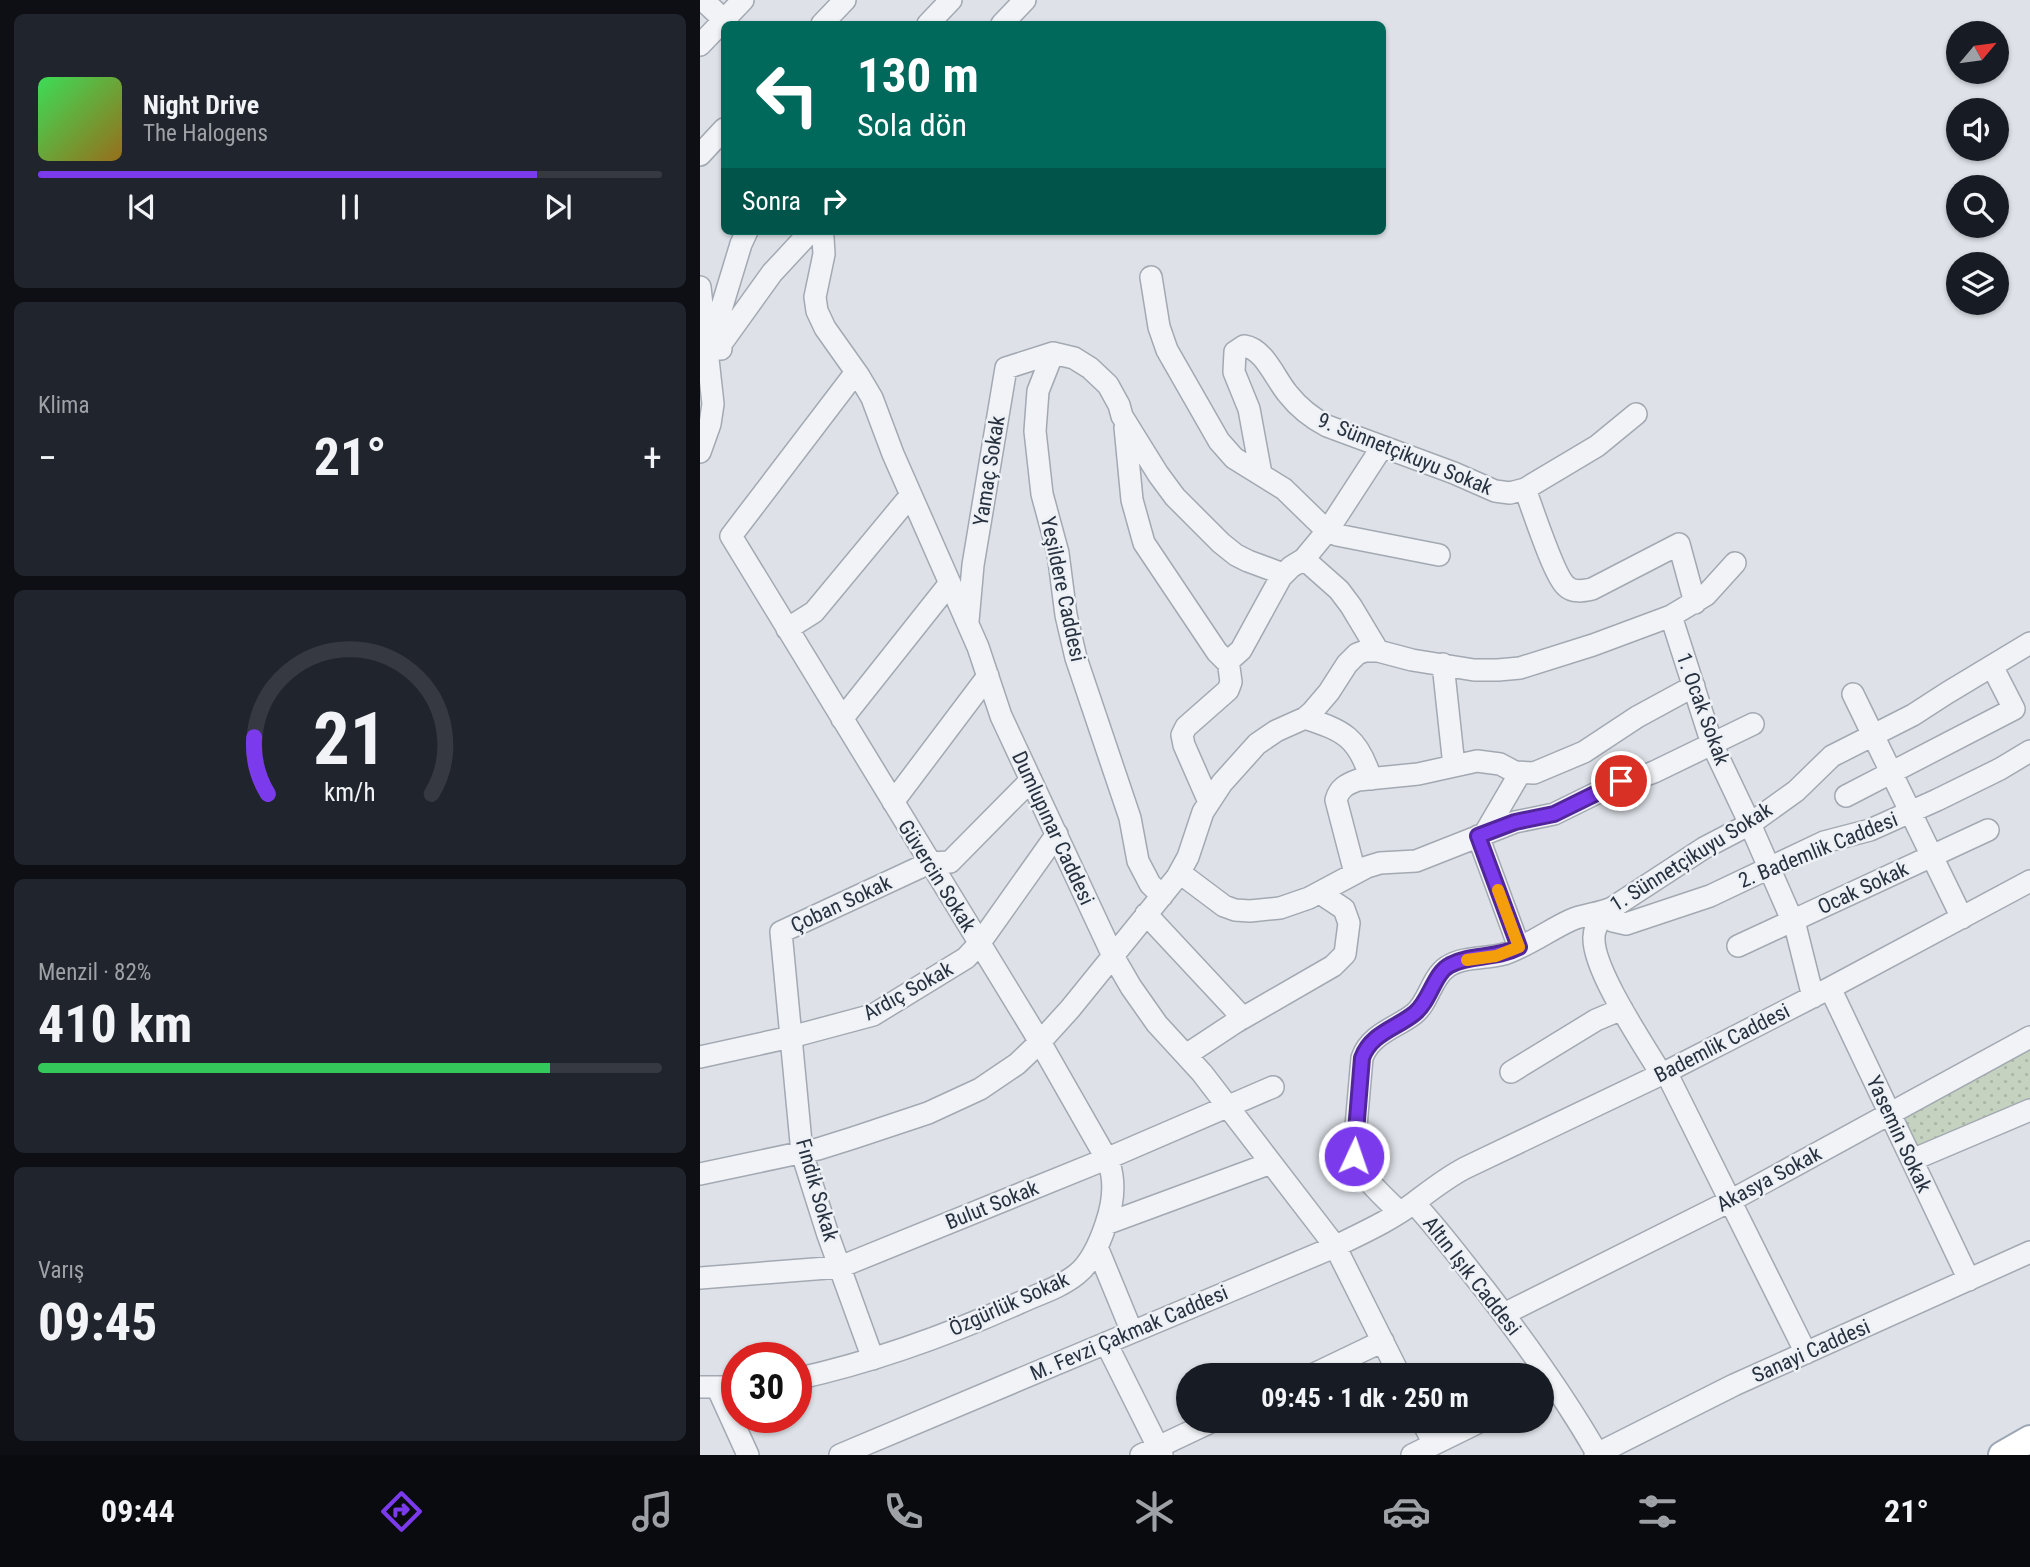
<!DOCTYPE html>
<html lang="tr">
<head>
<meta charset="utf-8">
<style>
	body { margin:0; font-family:"Roboto Condensed",sans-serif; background:#20242c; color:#f1f3f6; height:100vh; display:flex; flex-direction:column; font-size:26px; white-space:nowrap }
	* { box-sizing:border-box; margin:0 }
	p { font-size:23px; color:#9ea1a6 }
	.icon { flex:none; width:38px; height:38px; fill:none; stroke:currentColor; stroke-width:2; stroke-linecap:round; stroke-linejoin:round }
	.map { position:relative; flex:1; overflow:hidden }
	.sheet { display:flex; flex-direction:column; gap:14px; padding:14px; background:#0d0f14; width:700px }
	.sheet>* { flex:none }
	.top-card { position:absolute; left:21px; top:21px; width:665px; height:214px; border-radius:10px; box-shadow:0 2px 5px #0004; background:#00695c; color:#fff; overflow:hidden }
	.needle { width:46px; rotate:61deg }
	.buttons { position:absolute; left:1246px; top:21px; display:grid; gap:14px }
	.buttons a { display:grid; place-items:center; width:63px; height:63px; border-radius:50%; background:#171b24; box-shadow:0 2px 5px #0004; font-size:35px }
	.speed { position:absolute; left:21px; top:1342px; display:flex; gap:14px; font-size:35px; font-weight:700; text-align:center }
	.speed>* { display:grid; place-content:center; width:91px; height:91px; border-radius:50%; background:#171b24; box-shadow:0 2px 5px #0004; line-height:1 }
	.speed .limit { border:10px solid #d22; background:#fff; color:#111 }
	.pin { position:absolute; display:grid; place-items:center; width:60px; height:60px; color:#fff; margin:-30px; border:4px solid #fff; border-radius:50%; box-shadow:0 2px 7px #0007 }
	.me { position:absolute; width:77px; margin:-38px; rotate:3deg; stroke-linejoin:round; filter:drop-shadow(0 0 5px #0008) }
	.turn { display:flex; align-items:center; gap:24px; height:147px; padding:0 21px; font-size:32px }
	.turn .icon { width:91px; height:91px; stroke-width:2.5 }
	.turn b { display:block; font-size:49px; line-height:60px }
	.then { display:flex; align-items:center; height:66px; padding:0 21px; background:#0003; gap:14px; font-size:26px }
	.big { font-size:52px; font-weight:700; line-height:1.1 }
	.sheet .tile { flex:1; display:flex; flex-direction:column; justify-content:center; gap:10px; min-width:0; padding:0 24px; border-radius:10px; background:#20242c }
	.sheet .dial { align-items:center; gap:0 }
	.dial svg { height:182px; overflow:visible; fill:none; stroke:#363941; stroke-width:7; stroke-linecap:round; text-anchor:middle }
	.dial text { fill:#f1f3f6; stroke:none }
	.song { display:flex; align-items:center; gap:21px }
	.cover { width:84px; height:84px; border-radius:10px; background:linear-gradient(135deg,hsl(130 70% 55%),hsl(40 70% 35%)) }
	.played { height:7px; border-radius:4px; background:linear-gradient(90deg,#7c3aed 80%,#363941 80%) }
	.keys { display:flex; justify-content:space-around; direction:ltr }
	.heat { display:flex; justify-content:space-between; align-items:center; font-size:38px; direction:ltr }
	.charge { height:10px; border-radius:5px; background:linear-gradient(90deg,#34c759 82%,#363941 0) }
	.trip { position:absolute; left:476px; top:1363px; width:378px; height:70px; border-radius:35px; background:#171b24; box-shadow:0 2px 5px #0004; font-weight:700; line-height:70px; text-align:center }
	.tab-bar { display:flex; height:112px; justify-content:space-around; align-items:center; background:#090b0e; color:#9ea1a6 }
	.tab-bar .icon { width:49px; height:49px }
	.tab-bar .active { color:#7c3aed }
	.tab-bar b { font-size:32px; color:#f1f3f6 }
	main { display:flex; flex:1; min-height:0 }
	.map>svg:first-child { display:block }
	.park { fill:url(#park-dots) }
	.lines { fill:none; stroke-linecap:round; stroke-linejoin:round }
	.minor-casing { stroke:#a3a9b2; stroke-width:24 }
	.major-casing { stroke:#9da7b4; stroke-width:30 }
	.minor { stroke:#f1f3f6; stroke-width:21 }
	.major { stroke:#fff; stroke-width:26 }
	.route-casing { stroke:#51269a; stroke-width:18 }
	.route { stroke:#7c3aed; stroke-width:12 }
	.slow { stroke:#f59e0b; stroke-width:12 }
	.labels { text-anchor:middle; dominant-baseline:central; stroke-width:5; stroke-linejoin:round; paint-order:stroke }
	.street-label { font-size:21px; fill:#27313f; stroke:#edf1f5 }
</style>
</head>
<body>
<main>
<section class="sheet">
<div class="tile">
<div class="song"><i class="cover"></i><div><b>Night Drive</b><p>The Halogens</p></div></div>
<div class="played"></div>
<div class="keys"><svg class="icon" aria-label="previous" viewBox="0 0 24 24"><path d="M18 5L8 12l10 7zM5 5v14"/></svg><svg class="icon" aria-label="pause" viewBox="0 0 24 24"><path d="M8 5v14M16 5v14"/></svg><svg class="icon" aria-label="next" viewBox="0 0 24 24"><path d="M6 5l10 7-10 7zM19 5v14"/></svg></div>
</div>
<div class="tile"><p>Klima</p>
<div class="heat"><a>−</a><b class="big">21°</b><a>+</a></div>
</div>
<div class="tile dial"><svg viewBox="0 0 100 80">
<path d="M14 69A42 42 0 1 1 86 69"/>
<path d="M14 69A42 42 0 0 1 8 44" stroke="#7c3aed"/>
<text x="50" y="56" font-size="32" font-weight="700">21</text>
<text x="50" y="72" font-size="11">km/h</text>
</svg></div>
<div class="tile"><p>Menzil · 82%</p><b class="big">410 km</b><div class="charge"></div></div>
<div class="tile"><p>Varış</p><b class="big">09:45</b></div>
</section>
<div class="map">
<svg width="1330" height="1455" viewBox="0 0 1330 1455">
	<defs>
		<pattern id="park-dots" width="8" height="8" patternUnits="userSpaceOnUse" patternTransform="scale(1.75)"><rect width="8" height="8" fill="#c5d2bf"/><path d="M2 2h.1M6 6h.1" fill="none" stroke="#a9b5a5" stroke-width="1.8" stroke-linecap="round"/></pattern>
	</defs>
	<rect width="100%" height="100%" fill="#dee2e8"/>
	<path class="park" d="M1330 1047V1101L1216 1150 1201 1119Z"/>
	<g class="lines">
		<g class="minor-casing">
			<path id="minor" d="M3 0 24 20
				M122 24 145 0
				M228 24 251 0
				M302 24 325 0
				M0 45 43 0
				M0 155 24 129
				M120 231 123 238 124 254 115 297 117 311 125 328 159 376 172 398 193 454 278 647 301 716 413 956 431 987 457 1024 502 1073 635 1246 700 1376
				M451 277 459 327 467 350 519 441 534 458 584 489 623 527 637 535 739 555
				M0 287 13 404 10 424 0 452
				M21 344 72 273 111 231
				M21 349 20 313 41 244 47 231
				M353 353 338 391 335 431 342 494 358 553 366 615 376 658 430 818 438 861 450 884 462 896
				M156 372 31 536 340 1042 409 1163C416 1184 413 1204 406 1224
				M425 427 432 500 444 543 517 652 525 660 532 658 541 650 581 577 591 567 604 559 628 530 682 447
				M561 474 549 409 534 372 535 352 544 346C565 349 575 379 588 394 599 408 612 418 627 426L754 473 795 491 810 493 825 489 897 446 936 414
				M825 489C832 507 854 576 866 586 873 593 883 591 892 589L979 544 995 603
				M604 559 639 590 651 606 678 651
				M971 616 1012 744 1050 824 1096 929 1113 997
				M268 621 273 565 306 368 353 353 374 358 390 368 408 385 419 405 422 416 458 474 475 497 521 543 536 555 548 561 583 574
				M87 629 114 612 211 495
				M743 664 754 766
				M1153 694 1262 918
				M605 718C644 731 658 737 671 779
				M142 719 250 583
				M1146 796 1314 709 1292 666
				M193 802 288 676
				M509 802 484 745 482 735 486 727 528 690 531 682 528 660
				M785 833 820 773
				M778 836 819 947
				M480 873 524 906 535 910 550 911 580 908 609 898 667 867 680 863 716 861 815 822 854 814 921 781 938 778 954 772 1053 724
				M655 873 636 800C639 788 647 784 658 780L718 774 777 761 800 764 815 772 834 773 884 752 937 717 994 686
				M446 914 543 1018
				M1038 946 1288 830
				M1130 988 1269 1280
				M486 1055 536 1022 633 966 645 954 649 923 644 909 620 893
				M0 1057 91 1037 173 1015 266 958 279 944 357 834
				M811 1072 896 1020 922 1009
				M966 1072 1106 1353
				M961 1074C944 1045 892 969 894 937 894 928 900 920 904 912L913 921 926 924 1010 896 1124 842 1170 830 1237 800 1300 769 1330 751
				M1212 1160 1330 1110
				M0 1174 118 1149 153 1138 228 1113 280 1089 317 1064 340 1042 370 1009 477 877 488 857 503 812 522 783 557 744 576 731 605 718 612 712 629 692 647 664 657 654 665 651H678L712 660 774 670H798L820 668 893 645 971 616 1006 595 1035 563
				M714 1203C740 1231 762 1261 786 1291 826 1343 865 1397 898 1455
				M699 1212C682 1194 656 1175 654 1149L662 1058C670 1034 696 1028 714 1014 729 1002 731 978 747 967 763 956 787 959 804 954 828 946 849 930 871 920 884 914 899 914 912 908L1004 848 1050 824 1096 791 1132 756 1213 715 1247 693 1330 643
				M397 1247 432 1332
				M0 1278 140 1267 406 1159 573 1087
				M804 1314 1030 1201 1330 1037
				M406 1343 462 1455
				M173 1359 128 1235 102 1153 81 932 229 863 250 862 331 780
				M610 1376 683 1341
				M96 1379C173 1362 248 1335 319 1303 338 1294 360 1288 377 1274 392 1262 400 1242 406 1224L571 1163
				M0 1387H37
				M17 1387 48 1455
				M722 1421 734 1444
				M140 1455 632 1248C660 1234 690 1221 715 1202 731 1190 746 1178 765 1168L966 1072 1130 988 1330 881
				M441 1455 513 1421
				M712 1455 781 1421
				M895 1455 1034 1385 1330 1252"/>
		</g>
		<g class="major-casing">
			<path id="major" d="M1302 1455 1330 1439"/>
		</g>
		<use href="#minor" class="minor"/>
		<use href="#major" class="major"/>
	</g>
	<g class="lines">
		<g class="route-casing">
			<path id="route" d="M654 1156 662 1058C671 1033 697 1028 715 1013 730 1001 734 973 750 965 770 954 796 959 819 947L778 836 815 822 854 814 921 781"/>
		</g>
		<use href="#route" class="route"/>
		<path class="slow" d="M767 960 796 956 819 947 798 890"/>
	</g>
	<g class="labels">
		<g class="street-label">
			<text transform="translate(705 454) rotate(22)">9. Sünnetçikuyu Sokak</text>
			<text transform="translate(289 471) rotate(-81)">Yamaç Sokak</text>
			<text transform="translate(363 589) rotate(78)">Yeşildere Caddesi</text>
			<text transform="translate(1003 709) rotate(70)">1. Ocak Sokak</text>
			<text transform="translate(353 828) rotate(65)">Dumlupınar Caddesi</text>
			<text transform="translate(1118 850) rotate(-22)">2. Bademlik Caddesi</text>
			<text transform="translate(991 857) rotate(-32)">1. Sünnetçikuyu Sokak</text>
			<text transform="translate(237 876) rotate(58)">Güvercin Sokak</text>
			<text transform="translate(1163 888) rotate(-25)">Ocak Sokak</text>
			<text transform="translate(141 904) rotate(-25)">Çoban Sokak</text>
			<text transform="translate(208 991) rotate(-29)">Ardıç Sokak</text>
			<text transform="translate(1022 1043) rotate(-27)">Bademlik Caddesi</text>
			<text transform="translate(1199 1134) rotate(65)">Yasemin Sokak</text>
			<text transform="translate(1069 1179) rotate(-28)">Akasya Sokak</text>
			<text transform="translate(117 1190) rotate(74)">Fındık Sokak</text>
			<text transform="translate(292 1205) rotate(-22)">Bulut Sokak</text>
			<text transform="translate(772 1276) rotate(52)">Altın Işık Caddesi</text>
			<text transform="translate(309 1304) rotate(-24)">Özgürlük Sokak</text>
			<text transform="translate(429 1333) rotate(-23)">M. Fevzi Çakmak Caddesi</text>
			<text transform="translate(1111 1351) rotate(-24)">Sanayi Caddesi</text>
		</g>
	</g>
</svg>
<div class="buttons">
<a><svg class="needle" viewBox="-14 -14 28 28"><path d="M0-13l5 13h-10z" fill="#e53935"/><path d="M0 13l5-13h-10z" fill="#9ea1a6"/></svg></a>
<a><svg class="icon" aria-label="sound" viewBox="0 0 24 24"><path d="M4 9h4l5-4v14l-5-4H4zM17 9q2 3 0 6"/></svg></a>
<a><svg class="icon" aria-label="search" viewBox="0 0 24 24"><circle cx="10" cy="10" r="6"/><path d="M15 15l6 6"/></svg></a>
<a><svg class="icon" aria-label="layers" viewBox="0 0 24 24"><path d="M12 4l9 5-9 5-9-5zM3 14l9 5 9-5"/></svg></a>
</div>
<div class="speed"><div class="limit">30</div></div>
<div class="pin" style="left:921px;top:781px;background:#d93025"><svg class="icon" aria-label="arrive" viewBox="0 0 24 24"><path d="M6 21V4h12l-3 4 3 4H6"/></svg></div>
<svg class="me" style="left:654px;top:1156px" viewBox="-20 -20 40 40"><circle r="17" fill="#7c3aed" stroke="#fff" stroke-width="3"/><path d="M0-11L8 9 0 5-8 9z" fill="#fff"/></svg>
<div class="trip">09:45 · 1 dk · 250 m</div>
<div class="top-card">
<div class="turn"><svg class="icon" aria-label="left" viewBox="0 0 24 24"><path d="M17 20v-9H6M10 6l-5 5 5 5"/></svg><div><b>130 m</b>Sola dön</div></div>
<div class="then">Sonra<svg class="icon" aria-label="right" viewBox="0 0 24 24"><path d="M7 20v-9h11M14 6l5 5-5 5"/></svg></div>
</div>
</div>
</main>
<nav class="tab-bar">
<b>09:44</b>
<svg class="icon active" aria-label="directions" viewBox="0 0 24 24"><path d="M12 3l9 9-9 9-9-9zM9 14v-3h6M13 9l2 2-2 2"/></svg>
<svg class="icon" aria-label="music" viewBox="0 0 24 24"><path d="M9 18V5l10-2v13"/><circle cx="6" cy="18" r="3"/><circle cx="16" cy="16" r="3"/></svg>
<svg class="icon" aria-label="phone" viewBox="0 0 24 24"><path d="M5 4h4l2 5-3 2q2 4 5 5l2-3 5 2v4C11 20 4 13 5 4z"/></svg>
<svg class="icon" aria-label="climate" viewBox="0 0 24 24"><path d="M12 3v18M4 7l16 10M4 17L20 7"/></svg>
<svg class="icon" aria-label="car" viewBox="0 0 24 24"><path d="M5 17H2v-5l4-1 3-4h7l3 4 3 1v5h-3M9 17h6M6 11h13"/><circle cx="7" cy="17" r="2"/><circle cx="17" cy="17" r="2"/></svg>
<svg class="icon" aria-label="filters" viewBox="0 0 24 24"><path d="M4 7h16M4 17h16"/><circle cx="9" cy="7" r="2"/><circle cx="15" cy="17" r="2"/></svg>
<b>21°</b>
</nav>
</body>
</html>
